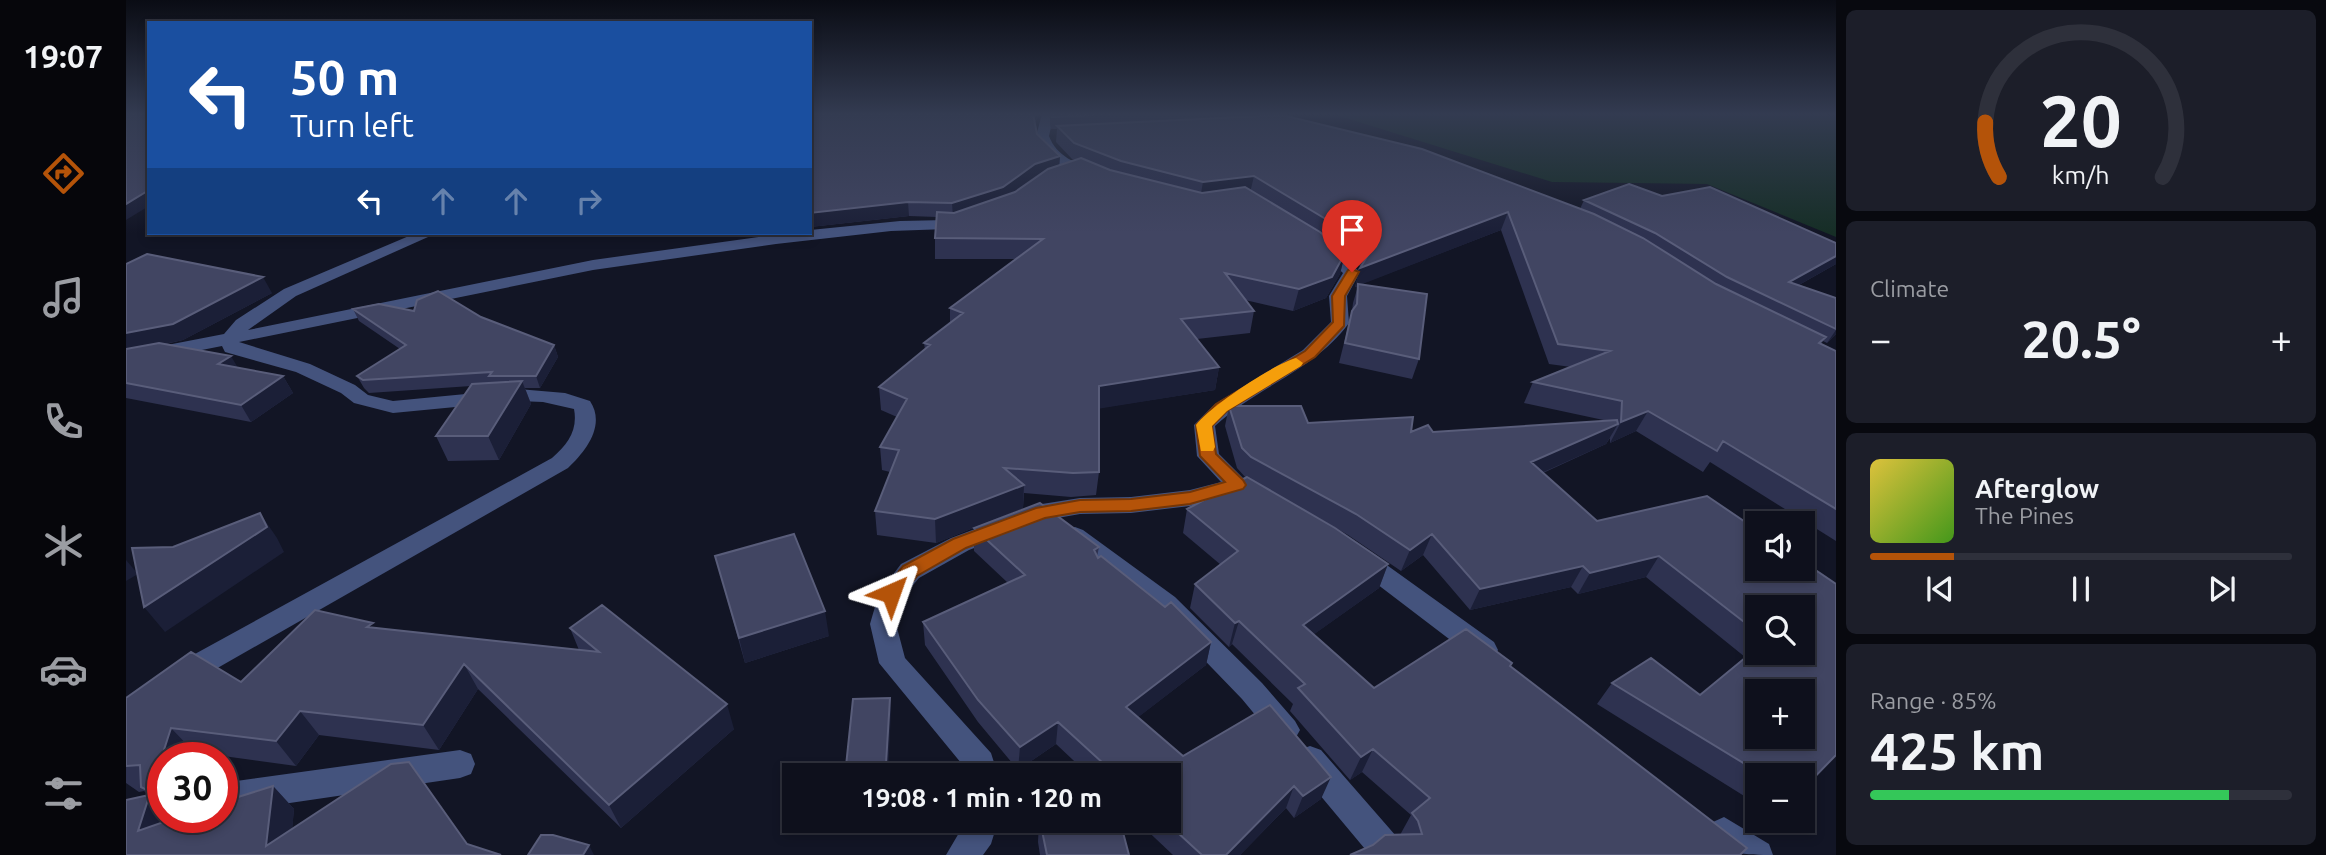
<!DOCTYPE html>
<html lang="en">
<head>
<meta charset="utf-8">
<style>
	body { margin:0; font-family:Ubuntu,sans-serif; background:#1c1e29; color:#f1f3f6; height:100vh; display:flex; flex-direction:column; font-size:26px; white-space:nowrap }
	* { box-sizing:border-box; margin:0 }
	p { font-size:23px; color:#9b9da3 }
	.icon { flex:none; width:38px; height:38px; fill:none; stroke:currentColor; stroke-width:2; stroke-linecap:round; stroke-linejoin:round }
	.map { position:relative; flex:1; overflow:hidden }
	.side { display:flex; flex-direction:column; gap:10px; padding:10px; background:#08090f; width:490px }
	.side>* { flex:none }
	.top-card { position:absolute; left:21px; top:21px; width:665px; height:214px; border-radius:0px; box-shadow:0 4px 10px #0003,0 0 0 2px #2e303b; background:#1a4fa0; color:#fff; overflow:hidden }
	.fabs { position:absolute; left:1619px; top:511px; display:grid; gap:14px }
	.fabs a { display:grid; place-items:center; width:70px; height:70px; border-radius:0px; background:#0e101c; box-shadow:0 4px 10px #0003,0 0 0 2px #2e303b; font-size:35px }
	.speed { position:absolute; left:21px; top:742px; display:flex; gap:14px; font-size:35px; font-weight:700; text-align:center }
	.speed>* { display:grid; place-content:center; width:91px; height:91px; border-radius:50%; background:#0e101c; box-shadow:0 4px 10px #0003,0 0 0 2px #2e303b; line-height:1 }
	.speed .limit { border:10px solid #d22; background:#fff; color:#111 }
	.pin { position:absolute; display:grid; place-items:center; width:60px; height:60px; color:#fff; margin:-72px -30px; border-radius:50% 50% 50% 0; rotate:-45deg; box-shadow:0 0 7px #0007 }
	.pin .icon { rotate:45deg }
	.me { position:absolute; width:77px; margin:-38px; rotate:43deg; stroke-linejoin:round; filter:drop-shadow(0 0 5px #0008) }
	.turn { display:flex; align-items:center; gap:24px; height:147px; padding:0 28px; font-size:32px }
	.turn .icon { width:91px; height:91px; stroke-width:2.5 }
	.turn b { display:block; font-size:49px; line-height:60px }
	.lanes { display:flex; align-items:center; height:66px; padding:0 28px; background:#0003; justify-content:center; gap:35px; direction:ltr }
	.lanes .off { opacity:.35 }
	.big { font-size:52px; font-weight:700; line-height:1.1 }
	.side .widget { flex:1; display:flex; flex-direction:column; justify-content:center; gap:10px; min-width:0; padding:0 24px; border-radius:10px; background:#1c1e29 }
	.side .dial { align-items:center; gap:0 }
	.dial svg { height:182px; overflow:visible; fill:none; stroke:#2e303b; stroke-width:7; stroke-linecap:round; text-anchor:middle }
	.dial text { fill:#f1f3f6; stroke:none }
	.song { display:flex; align-items:center; gap:21px }
	.cover { width:84px; height:84px; border-radius:10px; background:linear-gradient(135deg,hsl(50 70% 55%),hsl(100 70% 35%)) }
	.played { height:7px; border-radius:4px; background:linear-gradient(90deg,#b45309 20%,#2e303b 20%) }
	.keys { display:flex; justify-content:space-around; direction:ltr }
	.heat { display:flex; justify-content:space-between; align-items:center; font-size:38px; direction:ltr }
	.charge { height:10px; border-radius:5px; background:linear-gradient(90deg,#34c759 85%,#2e303b 0) }
	.trip { position:absolute; left:656px; top:763px; width:399px; height:70px; border-radius:0px; background:#0e101c; box-shadow:0 4px 10px #0003,0 0 0 2px #2e303b; font-weight:700; line-height:70px; text-align:center }
	main { display:flex; flex:1; min-height:0 }
	.tab-bar { display:flex; flex-direction:column; width:126px; justify-content:space-around; align-items:center; background:#06060b; color:#9b9da3 }
	.tab-bar .icon { width:49px; height:49px }
	.tab-bar .current { color:#b45309 }
	.tab-bar b { font-size:32px; color:#f1f3f6 }
	.map>svg:first-child { display:block }
	.green { fill:#162e26 }
	.lines { fill:none; stroke-linecap:round; stroke-linejoin:round }
	.minor { fill:#44537d; fill-rule:evenodd }
	.wall { fill:#2e3250; fill-rule:evenodd }
	.shaded-wall { fill:#1b1f37 }
	.building { fill:#414562; stroke:#595d7a; stroke-width:2; fill-rule:evenodd }
	.route { fill:#b45309; stroke:#753606; stroke-width:2 }
	.slow { fill:#f59e0b }
</style>
</head>
<body>
<main>
<nav class="tab-bar">
<b>19:07</b>
<svg class="icon current" aria-label="directions" viewBox="0 0 24 24"><path d="M12 3l9 9-9 9-9-9zM9 14v-3h6M13 9l2 2-2 2"/></svg>
<svg class="icon" aria-label="music" viewBox="0 0 24 24"><path d="M9 18V5l10-2v13"/><circle cx="6" cy="18" r="3"/><circle cx="16" cy="16" r="3"/></svg>
<svg class="icon" aria-label="phone" viewBox="0 0 24 24"><path d="M5 4h4l2 5-3 2q2 4 5 5l2-3 5 2v4C11 20 4 13 5 4z"/></svg>
<svg class="icon" aria-label="climate" viewBox="0 0 24 24"><path d="M12 3v18M4 7l16 10M4 17L20 7"/></svg>
<svg class="icon" aria-label="car" viewBox="0 0 24 24"><path d="M5 17H2v-5l4-1 3-4h7l3 4 3 1v5h-3M9 17h6M6 11h13"/><circle cx="7" cy="17" r="2"/><circle cx="17" cy="17" r="2"/></svg>
<svg class="icon" aria-label="filters" viewBox="0 0 24 24"><path d="M4 7h16M4 17h16"/><circle cx="9" cy="7" r="2"/><circle cx="15" cy="17" r="2"/></svg>
</nav>
<div class="map">
<svg width="1710" height="855" viewBox="0 0 1710 855">
	<rect width="100%" height="100%" fill="#121525"/>
	<path class="green" d="M1207 114H1699L1710 118V237L1581 184 1426 182Z"/>
	<g class="lines">
		<path class="minor" d="M916 114H928L923 136C930 156 951 164 970 171V177C947 181 917 157 910 136Z
			M838 216 846 221 843 224 821 229 765 231 650 244 467 270 113 342 184 364 229 385 242 395 267 401 392 389 439 393 464 401C480 425 460 451 442 468L67 682 57 686 47 682 43 674 47 666 426 458C442 444 452 430 448 409L417 402 392 401 267 413 228 403 215 393 170 372 99 352 96 346 0 365V353L98 334 110 320 158 289 290 233H311L170 296 122 330 467 260 661 233H684V230L774 221 821 220Z
			M1195 241 1201 243 1234 272 1221 296 1223 323C1188 371 1130 387 1089 426L1093 454 1119 480 1140 491 1143 497 1140 503C1127 506 1119 500 1108 493L1064 506 1005 513 954 514 920 520 843 550 793 578 778 596 770 624 779 658 865 753 872 775H842L840 769 753 663 744 624 753 593 775 564 825 538 916 504 954 498 1005 497 1064 490 1095 482 1071 456 1068 425 1089 404 1177 350 1205 322 1203 296 1217 273 1187 246Z
			M949 527 957 530 1049 597 1136 683 1169 721 1174 730 1169 739 1159 743 1149 739 1116 699 1031 611 941 542 937 536 941 530Z
			M1235 550 1244 553 1368 642 1372 650 1368 658 1358 661 1348 658 1226 565 1223 559 1226 553Z
			M1184 746 1195 750 1277 844 1281 855H1244L1173 770 1169 760 1173 750Z
			M334 750 345 754 349 764 345 774 334 778 96 813V783Z
			M1598 817 1643 844 1647 855C1621 855 1594 855 1582 833L1587 822Z
			M840 821H872L865 844 857 855H820Z"/>
	</g>
	<path class="wall" d="M684 114H914L909 122 911 134 934 156 933 165 950 160 946 159 930 142 931 129H925L924 125V114H1135V116L1156 115 1296 149 1454 209 1458 200 1503 184 1536 196 1584 187 1710 243V264L1673 285 1710 298V334L1701 343 1697 341 1695 344 1710 351V541L1584 462 1577 472 1510 431 1484 443V438L1480 444 1417 473 1471 521 1581 496 1631 530V569H1676V561L1710 584V755L1676 790V775H1631V804L1471 704 1486 683 1525 658 1574 695 1619 657 1520 577 1452 594 1445 587 1344 610 1297 555 1275 571 1222 535 1184 513 1209 528 1262 564 1253 588 1188 634 1248 688 1340 629 1386 663 1384 666 1621 848 1614 855H1224L1247 845 1259 835H1274L1285 815 1236 772 1224 780 1164 711 1167 704 1106 644 1103 647 1064 608 1069 584 1095 565 1057 533 1061 509 1120 478 1111 468 1099 426 1103 406H1175L1182 423 1287 417 1285 432 1302 425 1307 432 1482 421 1398 403 1407 382 1445 367 1423 364 1375 230 1235 284 1301 294 1293 359 1286 379 1213 363 1226 311 1227 303 1232 286 1229 287 1234 268V266L1219 254 1214 274 1200 298 1167 311 1119 300 1128 311 1124 333 1071 339 1093 367 1089 390 973 408V472L970 495 945 497 898 493 897 508 810 543 751 535 749 511 764 472 756 470 754 447 771 417 755 410 753 387 799 350 798 343 824 323V308L890 259H809V238L811 217 783 216 684 227ZM912 176 889 192 887 193 908 177ZM1631 607H1676V653H1631ZM1631 691H1676V737H1631Z
		M0 264 146 293 57 340 40 344 112 368 157 376 167 393 125 422 0 398Z
		M227 309 288 311 355 317 428 345 432 357 414 388H399L405 404 373 460 322 461 310 436 345 386 243 393 238 388 231 376 274 349 233 321Z
		M848 528 973 547 971 557 1085 642 1080 665 1012 717 1057 756 1144 705 1195 799 1168 818 1160 808 1114 855H1047L1011 821H1043V775H963L930 744 892 770 852 722 799 645 797 622 882 583 848 551Z
		M589 556 703 636 619 663Z
		M250 628 453 650 444 628 608 729 495 828 352 689 313 750 193 735 170 766 68 752 48 818 147 786 168 809 166 829 341 844 0 855 23 795 18 791 13 792 0 783V698L115 682Z
		M691 821H773L692 825Z
		M913 821H994L1003 855H914L912 842Z"/>
	<path class="shaded-wall" d="M907 114H914L906 125Z
		M934 156 933 169 908 177 877 201 827 217 826 203 909 164Z
		M1128 176 1124 193 1074 199 1077 182Z
		M23 190V206L0 220V204Z
		M782 202 783 216 684 227V213Z
		M1382 212 1375 230 1229 287 1234 268Z
		M1219 253 1214 274 1200 298 1167 311 1173 289Z
		M1710 256V264L1655 295 1663 282Z
		M137 277 146 293 57 340 0 352V333Z
		M1710 330V334L1701 343Z
		M428 345 432 357 414 388 410 376Z
		M105 356 115 373 92 364Z
		M1093 367 1089 390 971 409 973 386Z
		M157 376 167 393 125 422 115 405Z
		M396 381 405 404 373 460 362 436Z
		M1522 411 1510 431 1484 443 1495 422Z
		M1492 424 1480 444 1395 482 1405 462Z
		M898 485 897 508 810 543 809 519Z
		M134 513 151 538 158 552 39 632 18 607Z
		M1306 534 1297 555 1275 571 1284 550Z
		M1533 556 1520 577 1452 594 1464 573Z
		M0 560 12 574 0 581Z
		M1262 564 1253 588 1169 648 1177 625Z
		M1457 566 1445 587 1344 610 1354 589Z
		M699 611 703 636 619 663 613 638Z
		M1113 621 1106 644 1103 647 1109 623Z
		M1085 642 1080 665 997 729 1000 707Z
		M338 664 352 689 313 750 297 725Z
		M764 698 765 711 762 775 760 764Z
		M601 704 608 729 495 828 483 805Z
		M174 711 193 735 170 766 150 741Z
		M932 722 930 744 892 770 894 747Z
		M45 728 68 752 66 758H37V817H49L38 854 12 831Z
		M1247 749 1236 772 1224 780 1235 757Z
		M1205 777 1195 799 1168 818 1177 796Z
		M147 786 168 809 164 855 140 846Z
		M1168 786 1160 808 1114 855H1100Z
		M463 845 468 855H457Z"/>
	<path class="building" d="M0 114H23V190L0 204Z
		M684 114H907L911 134 934 156 909 164 877 187 826 203 782 202 684 213Z
		M925 114H985L926 117Z
		M1156 115 1296 149 1468 214 1517 238 1590 284 1700 337 1693 343 1710 351V509L1597 441 1591 451 1522 411 1495 422 1496 401 1407 382 1484 351 1432 344 1382 212 1234 268 1242 255 1239 248 1208 224 1128 176 1077 182 995 161 948 143 931 126Z
		M955 158 984 170 1076 193 1119 187 1194 232 1219 253 1206 277 1173 289 1099 273 1128 311 1055 319 1093 367 973 386V472L947 473 878 468 898 485 809 519 749 511 773 450 754 447 781 399 753 387 804 345 798 343 837 313 824 308 917 239 809 238 811 212 828 213 889 192 922 169Z
		M1503 184 1536 196 1584 187 1710 243V256L1663 282 1710 298V329L1601 277 1529 233 1458 200Z
		M21 254 137 277 47 324 0 333V264Z
		M1232 284 1301 294 1293 359 1219 343 1226 311 1231 304Z
		M312 291 355 317 428 345 410 376H363L366 372 237 380 231 376 280 345 227 309 253 304 288 311 291 300Z
		M33 343 105 356 92 364 157 376 115 405 0 383V349Z
		M396 381 362 436H310L346 384Z
		M1103 406H1175L1182 423 1287 417 1285 432 1302 425 1307 432 1491 420 1492 424 1405 462 1471 521 1581 496 1631 530V569H1676V561L1710 584V755L1676 790V775H1637L1486 683 1525 658 1574 695 1631 648V653H1676V607H1631V632L1533 556 1464 573 1457 566 1354 589 1306 534 1284 550 1230 514 1125 457 1116 448ZM1631 691H1676V737H1631Z
		M1121 477 1209 528 1262 564 1177 625 1248 688 1340 629 1386 663 1384 666 1621 848 1614 855H1224L1247 845 1259 835 1296 834 1292 821 1286 813 1304 798 1247 749 1235 757 1172 688 1179 684 1113 621 1109 623 1069 584 1112 551 1061 509Z
		M914 503 973 547 968 550 972 558 975 556 1039 607 1045 602 1085 642 1000 707 1057 756 1144 705 1205 777 1177 796 1168 786 1100 855H1076L1039 821H1043V775H990L932 722 894 747 852 700 797 622 899 575 848 528Z
		M134 513 141 527 18 607 6 548 47 547Z
		M668 534 699 611 613 638 589 556Z
		M476 605 601 704 483 805 338 664 297 725 174 711 150 741 45 728 12 831 52 817H96V802L147 786 140 846 265 764 283 762 341 844 375 855H0V800L23 795V791L15 787 14 765 0 766V698L65 652 115 682 189 610 247 623 241 627 473 652 444 628Z
		M764 698 760 764H772V775H692L693 767 720 766 727 699Z
		M914 821H994L1003 855H921Z
		M415 835H427L463 845 457 855H402Z"/>
	<linearGradient id="sky" x2="0" y2="1"><stop stop-color="#0a0c14"/><stop offset="0.49" stop-color="#333b51"/><stop offset="1" stop-color="#333b51" stop-opacity="0"/></linearGradient>
	<rect width="1710" height="233" fill="url(#sky)"/>
	<path class="route" d="M1226 269 1233 272 1219 296 1218 326 1189 357 1101 411 1086 426 1090 454 1117 480 1120 485 1117 489 1064 504 1005 511 954 512 919 518 840 548 791 576 772 598 765 601 759 598 756 593 777 566 827 539 910 508 954 500 1005 499 1064 492 1099 482 1074 456 1070 425 1090 404 1179 351 1207 322 1206 296 1222 270Z"/>
	<path class="slow" d="M1170 358 1177 363 1175 366 1101 411 1086 426 1089 447 1087 451H1075L1070 425C1084 406 1148 364 1170 358Z"/>
</svg>
<div class="fabs">
<a><svg class="icon" aria-label="sound" viewBox="0 0 24 24"><path d="M4 9h4l5-4v14l-5-4H4zM17 9q2 3 0 6"/></svg></a>
<a><svg class="icon" aria-label="search" viewBox="0 0 24 24"><circle cx="10" cy="10" r="6"/><path d="M15 15l6 6"/></svg></a>
<a>+</a>
<a>−</a>
</div>
<div class="speed"><div class="limit">30</div></div>
<div class="pin" style="left:1226px;top:272px;background:#d93025"><svg class="icon" aria-label="arrive" viewBox="0 0 24 24"><path d="M6 21V4h12l-3 4 3 4H6"/></svg></div>
<svg class="me" style="left:765px;top:593px" viewBox="-20 -20 40 40"><path d="M0-17L14 15 0 8-14 15z" fill="#b45309" stroke="#fff" stroke-width="4"/></svg>
<div class="trip">19:08 · 1 min · 120 m</div>
<div class="top-card">
<div class="turn"><svg class="icon" aria-label="left" viewBox="0 0 24 24"><path d="M17 20v-9H6M10 6l-5 5 5 5"/></svg><div><b>50 m</b>Turn left</div></div>
<div class="lanes"><svg class="icon" aria-label="left" viewBox="0 0 24 24"><path d="M17 20v-9H6M10 6l-5 5 5 5"/></svg><svg class="icon off" aria-label="ahead" viewBox="0 0 24 24"><path d="M12 20V5M6 11l6-6 6 6"/></svg><svg class="icon off" aria-label="ahead" viewBox="0 0 24 24"><path d="M12 20V5M6 11l6-6 6 6"/></svg><svg class="icon off" aria-label="right" viewBox="0 0 24 24"><path d="M7 20v-9h11M14 6l5 5-5 5"/></svg></div>
</div>
</div>
<section class="side">
<div class="widget dial"><svg viewBox="0 0 100 80">
<path d="M14 69A42 42 0 1 1 86 69"/>
<path d="M14 69A42 42 0 0 1 8 45" stroke="#b45309"/>
<text x="50" y="56" font-size="32" font-weight="700">20</text>
<text x="50" y="72" font-size="11">km/h</text>
</svg></div>
<div class="widget"><p>Climate</p>
<div class="heat"><a>−</a><b class="big">20.5°</b><a>+</a></div>
</div>
<div class="widget">
<div class="song"><i class="cover"></i><div><b>Afterglow</b><p>The Pines</p></div></div>
<div class="played"></div>
<div class="keys"><svg class="icon" aria-label="previous" viewBox="0 0 24 24"><path d="M18 5L8 12l10 7zM5 5v14"/></svg><svg class="icon" aria-label="pause" viewBox="0 0 24 24"><path d="M8 5v14M16 5v14"/></svg><svg class="icon" aria-label="next" viewBox="0 0 24 24"><path d="M6 5l10 7-10 7zM19 5v14"/></svg></div>
</div>
<div class="widget"><p>Range · 85%</p><b class="big">425 km</b><div class="charge"></div></div>
</section>
</main>
</body>
</html>
